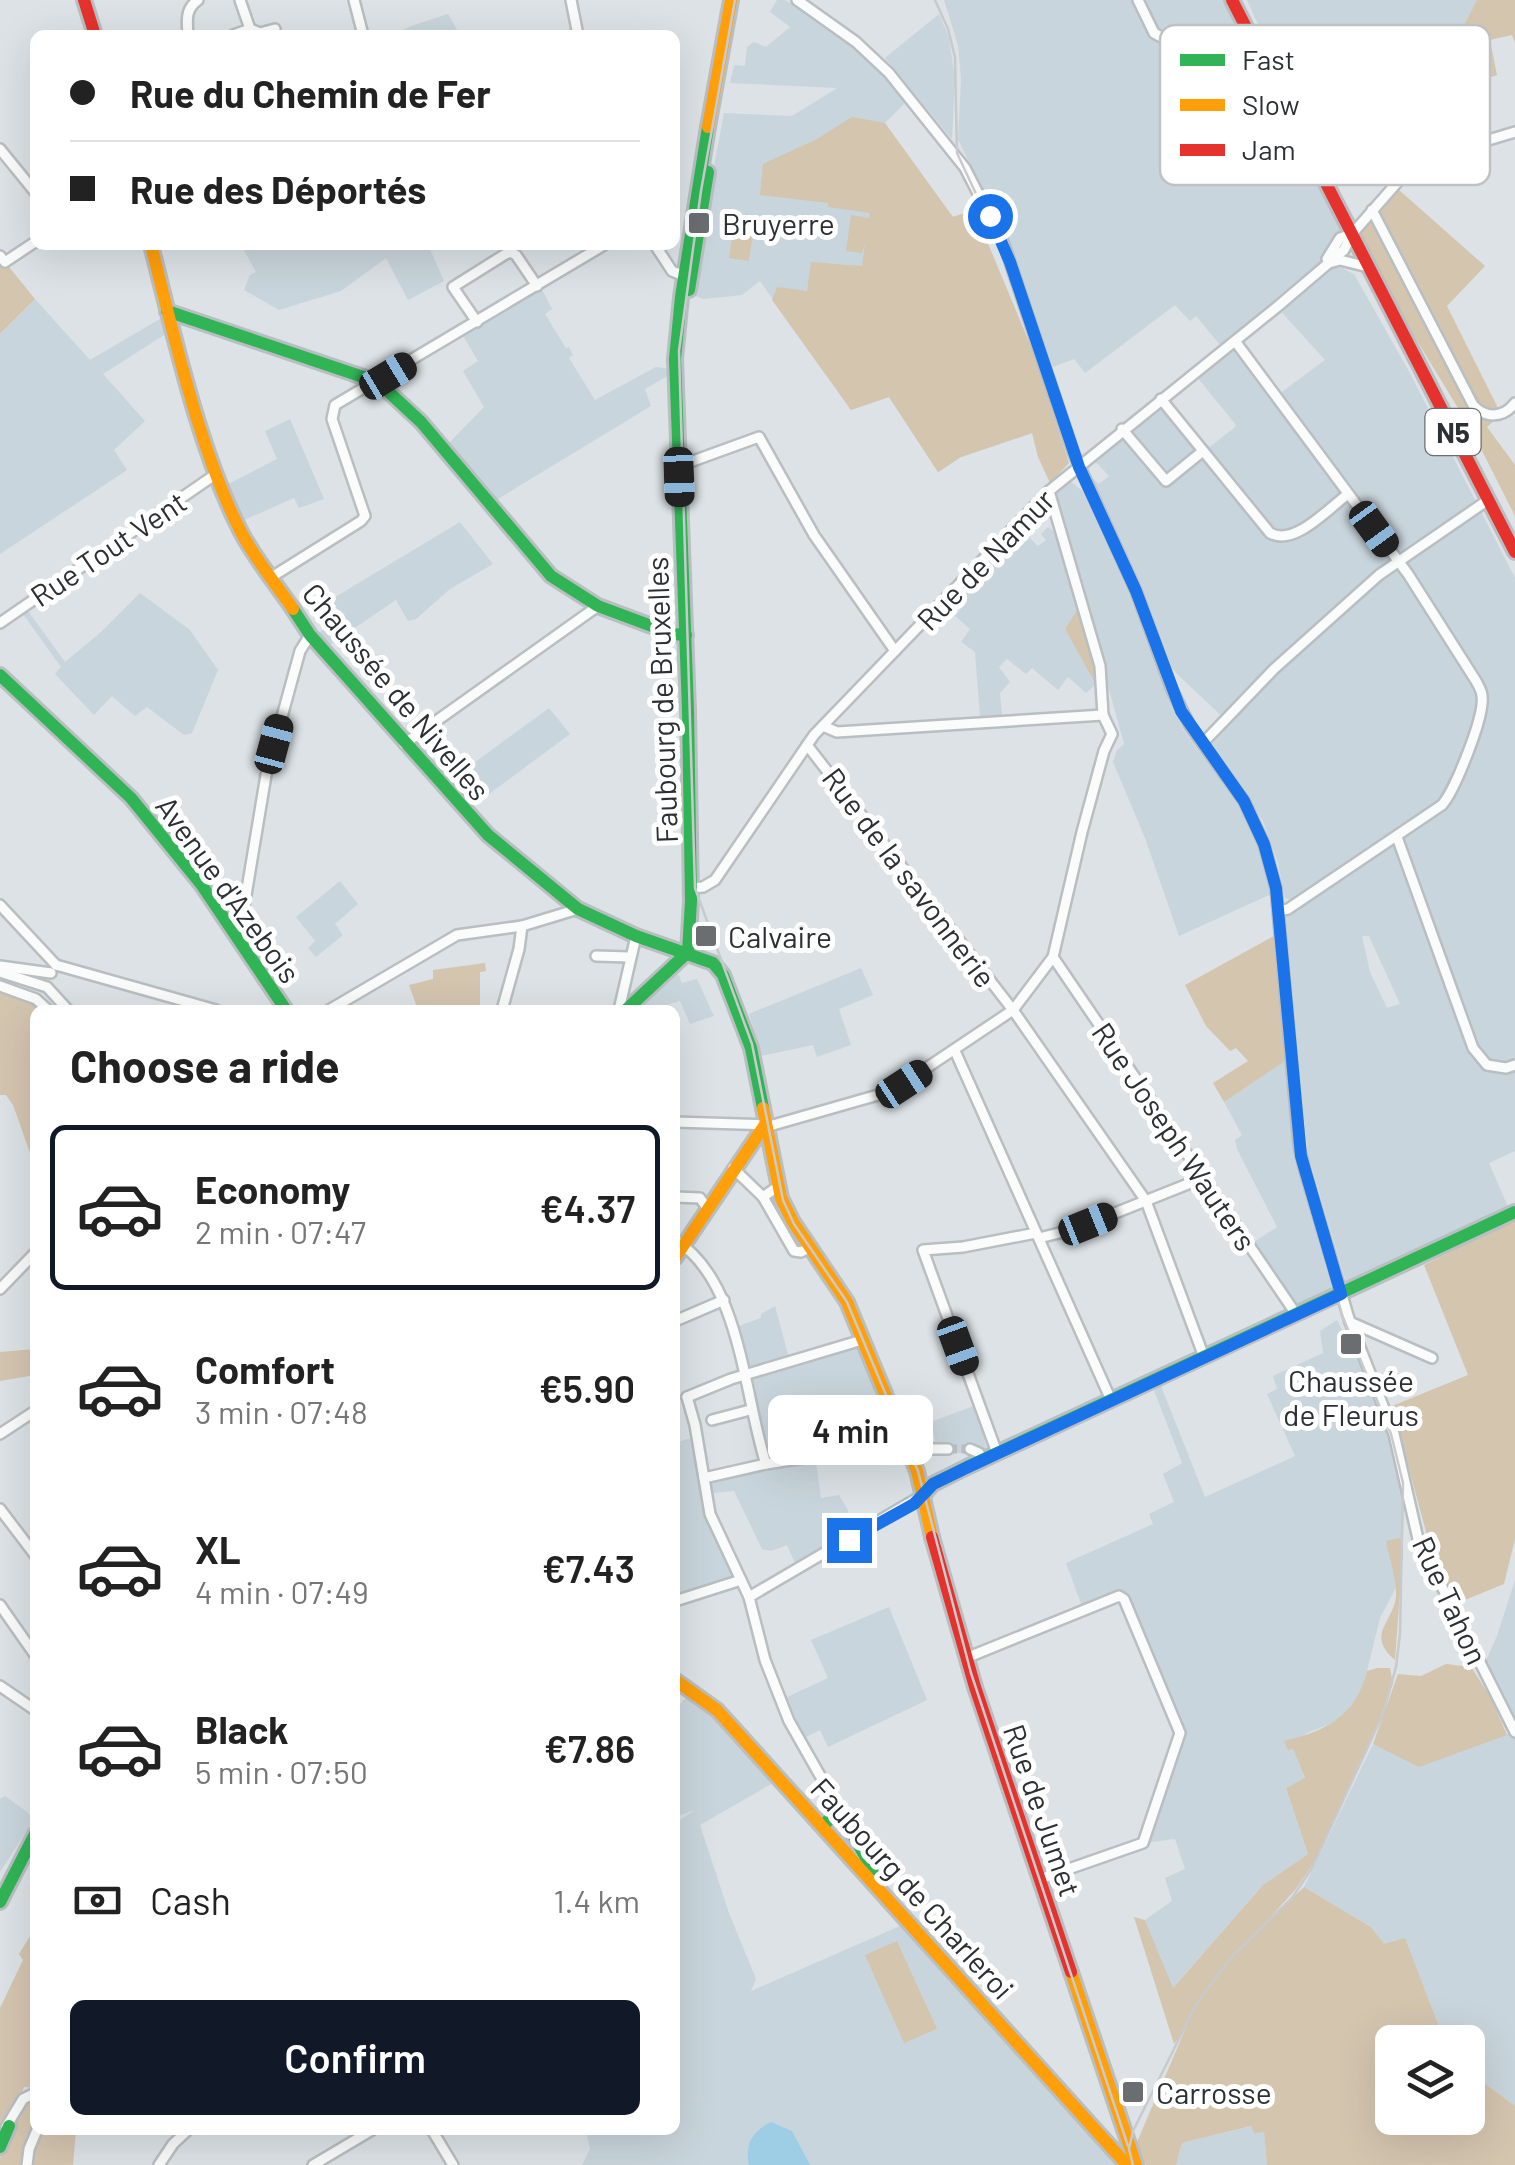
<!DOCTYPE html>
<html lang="en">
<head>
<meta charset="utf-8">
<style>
  :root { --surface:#fff; --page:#f2f2f2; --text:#222; --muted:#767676; --line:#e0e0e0; --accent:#111827 }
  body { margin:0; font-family:Barlow,sans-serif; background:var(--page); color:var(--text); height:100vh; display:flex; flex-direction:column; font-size:38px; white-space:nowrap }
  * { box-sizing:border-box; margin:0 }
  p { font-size:32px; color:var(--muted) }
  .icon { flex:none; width:55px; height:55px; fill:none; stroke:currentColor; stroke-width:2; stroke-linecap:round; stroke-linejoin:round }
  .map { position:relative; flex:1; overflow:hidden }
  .side { position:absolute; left:30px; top:1005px; width:650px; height:1130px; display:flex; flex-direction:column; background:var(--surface); border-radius:15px; box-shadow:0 10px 40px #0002 }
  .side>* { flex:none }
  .guide { position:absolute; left:30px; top:30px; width:650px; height:220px; border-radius:15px; box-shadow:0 10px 40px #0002; display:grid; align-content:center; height:220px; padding:0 40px; background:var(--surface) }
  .buttons { position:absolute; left:1375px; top:2025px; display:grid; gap:20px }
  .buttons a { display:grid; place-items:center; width:110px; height:110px; border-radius:15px; background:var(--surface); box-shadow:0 10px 40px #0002; font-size:50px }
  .end { position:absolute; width:45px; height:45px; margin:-22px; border:12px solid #1a73e8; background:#fff; box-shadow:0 0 0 5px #fff }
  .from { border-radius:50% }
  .bubble { position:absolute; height:70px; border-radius:15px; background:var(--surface); box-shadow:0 10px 40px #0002; font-size:32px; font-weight:600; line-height:70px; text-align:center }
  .car { position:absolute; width:30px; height:60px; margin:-30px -15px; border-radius:12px; box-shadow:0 0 8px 2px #0007; background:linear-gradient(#222 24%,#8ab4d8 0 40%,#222 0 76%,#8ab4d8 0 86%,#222 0) }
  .guide b { display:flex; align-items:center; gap:35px; height:95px; font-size:38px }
  .guide b+b { border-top:2px solid var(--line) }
  .guide i { width:25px; height:25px; background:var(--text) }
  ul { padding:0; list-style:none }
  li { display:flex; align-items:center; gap:30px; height:165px; margin:0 20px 15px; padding:0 20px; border:5px solid transparent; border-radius:15px }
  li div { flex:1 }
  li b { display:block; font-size:38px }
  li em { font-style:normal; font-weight:600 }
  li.active { border-color:var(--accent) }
  li>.icon { width:90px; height:90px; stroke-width:1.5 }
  h2 { padding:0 40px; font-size:45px; line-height:120px }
  .pay { display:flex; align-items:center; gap:25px; height:110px; padding:0 40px; font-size:38px }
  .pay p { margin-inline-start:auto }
  .primary-button { display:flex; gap:20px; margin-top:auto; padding:20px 40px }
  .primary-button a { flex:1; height:115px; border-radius:15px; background:var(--accent); color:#fff; font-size:40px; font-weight:600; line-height:115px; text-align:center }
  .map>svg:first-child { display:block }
  .built { fill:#c9d5dc; fill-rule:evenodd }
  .green { fill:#d4c5af }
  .water { fill:#9ecee5 }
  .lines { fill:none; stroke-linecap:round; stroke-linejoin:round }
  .street-tunnel { stroke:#b9bec2; stroke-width:9; stroke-dasharray:9 4.5; stroke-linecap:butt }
  .street-casing { stroke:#b9bec1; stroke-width:14 }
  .fast-casing { stroke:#b9bec1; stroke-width:18 }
  .slow-casing { stroke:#b9bec1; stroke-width:18 }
  .jam-casing { stroke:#b9bec1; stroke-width:18 }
  .street { stroke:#fafbfb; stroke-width:9 }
  .fast { stroke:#30b455; stroke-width:12 }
  .slow { stroke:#ff9f0a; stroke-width:12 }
  .jam { stroke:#e5322d; stroke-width:12 }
  .tram { stroke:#c8cacc; stroke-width:2.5 }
  .route { stroke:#1a73e8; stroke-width:12 }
  .poi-dot { fill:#6a6e71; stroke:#fff; stroke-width:4 }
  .labels { text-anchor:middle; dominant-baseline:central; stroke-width:10; stroke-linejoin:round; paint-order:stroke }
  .shield { fill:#fff; stroke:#6b6e70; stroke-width:2.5 }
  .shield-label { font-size:28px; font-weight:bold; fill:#2c3032 }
  .poi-label { font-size:30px; fill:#2c3032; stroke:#fff; text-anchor:start }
  .street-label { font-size:30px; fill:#2c3032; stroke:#fff }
  .key { fill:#fff; stroke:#c0c1c2; stroke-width:2.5 }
  .key-label { font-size:28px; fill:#2c3032 }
</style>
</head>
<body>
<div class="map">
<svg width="1515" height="2165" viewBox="0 0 1515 2165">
  <rect width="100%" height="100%" fill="#dce2e6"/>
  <g class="built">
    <polygon points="777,0 785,0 808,14 871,61 906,102 885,123 918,173 953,217 974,210 1033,433 961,457 938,472 889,397 851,410 760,281 742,295 704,299 690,294 724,113 792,116 837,88 730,83 734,65 745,66 747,47 754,42 766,47 790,27 770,12"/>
    <path d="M944,0H1229L1348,226L1314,272L1322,266L1342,268L1354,274L1411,375L1515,578V1151L1489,1163L1508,1207L1347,1285L1308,1155L1281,913L1332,882L1327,876L1291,900L1285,898L1278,863L1263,821L1211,746L1281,666L1226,720L1178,675L1168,663L1140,584L1084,471L1099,484L1109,476L1094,460L1168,400L1207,449L1234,428L1236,425L1197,377L1234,348L1275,397L1325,360L1277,307L1296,288L1221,346L1196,316L1190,321L1175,305L1085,373L1074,359L1053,367L1000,228L958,139L961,79L958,45ZM1362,936H1369L1400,1004L1387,1008L1370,972Z"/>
    <polygon points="1247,0 1477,0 1463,27 1428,124 1313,146"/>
    <polygon points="448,14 460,35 391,35 411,26"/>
    <polygon points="939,14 949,38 955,80 952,139 885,58"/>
    <polygon points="241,245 428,245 444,281 408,300 386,258 341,291 279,310 244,290 250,275 256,272"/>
    <polygon points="539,284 552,309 545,314 566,348 569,347 573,355 569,358 595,400 656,367 669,369 669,375 645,389 651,406 496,500 449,443 484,407 463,371 478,361 462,334"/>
    <polygon points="35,299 90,360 165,316 172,330 103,374 145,421 114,450 127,470 0,554 0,334"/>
    <polygon points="290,419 324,499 299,508 294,498 242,521 228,484 277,459 265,431"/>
    <polygon points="1071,482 1083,491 1131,594 1183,730 1257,828 1276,892 1179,936 1145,838 1113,762 1117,750 1124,744 1055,493"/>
    <polygon points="460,522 493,564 450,589 416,619 408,621 396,600 328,646 313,639 340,614 332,599"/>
    <polygon points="1018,526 1038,546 1046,540 1041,534 1048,527 1054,532 1058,527 1079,607 1065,629 1094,676 1095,685 1086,693 1068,677 1058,690 1032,668 1026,674 1007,659 999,667 1010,682 1000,693 1002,715 980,716 975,652 961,642 970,629 955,616 967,601 959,593"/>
    <polygon points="140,593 190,630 218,670 192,733 184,735 147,707 135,716 112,696 94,715 55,674 61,667 23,614 28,611 65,662 101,632"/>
    <polygon points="549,708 570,734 469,809 454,791 476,774 471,765"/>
    <polygon points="340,881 358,904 335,924 343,935 316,957 308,948 315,941 296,917"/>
    <polygon points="861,968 873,995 839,1009 851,1045 817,1057 813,1045 761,1056 749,1014"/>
    <polygon points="678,974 682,983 697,979 714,1016 690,1024 680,1001 667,1005 668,1010 637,1010"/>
    <polygon points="1287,1060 1305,1182 1336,1286 1296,1309 1254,1242 1277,1227 1237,1149 1235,1140 1242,1135 1224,1102"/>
    <polygon points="775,1306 789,1358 745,1373 736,1327 761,1318 761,1314"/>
    <polygon points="1337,1320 1393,1432 1404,1496 1402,1576 1380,1618 1362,1691 1340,1720 1307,1733 1293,1748 1305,1779 1286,1788 1308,1854 1263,1885 1172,1989 1145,1920 1172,1901 1165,1878 1185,1869 1175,1839 1143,1843 1177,1725 1127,1597 1083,1609 1066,1563 1153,1524 1149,1514 1174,1502 1163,1474 1182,1463 1152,1385 1161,1386 1205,1497 1295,1456 1267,1394 1277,1389 1273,1376 1323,1353 1320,1331"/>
    <polygon points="859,1344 900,1438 766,1464 745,1377"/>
    <polygon points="976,1405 987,1451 982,1460 978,1453 943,1453 921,1445 935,1441 931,1422"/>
    <polygon points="691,1438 705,1508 739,1581 675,1600 675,1490 680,1488 680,1455 675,1451 675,1443"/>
    <polygon points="816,1462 821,1498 839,1495 848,1510 846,1533 795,1563 787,1545 771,1551 762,1549 734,1491 712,1493 709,1482 770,1466"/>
    <polygon points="1515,1580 1515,2106 1468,2071 1468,2042 1445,2042 1405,1939 1384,1945 1371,1927 1304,1887 1373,1744 1419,1766 1513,1732 1485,1663 1497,1636"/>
    <polygon points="889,1607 927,1700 828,1747 820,1730 804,1738 787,1697 828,1678 811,1640"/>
    <polygon points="689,1694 780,1779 700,1825 729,1913 756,1979 751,1991 909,1922 1117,2160 1114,2165 582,2165 590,2149 586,2130 675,2130 675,1823 695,1810 675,1817 675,1710"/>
    <polygon points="5,1796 35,1818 0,1872 0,1799"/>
    <polygon points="1252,2126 1264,2131 1267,2165 1176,2165 1182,2143"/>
  </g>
  <g class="green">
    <polygon points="1477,0 1515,0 1515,43 1512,35 1490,40 1497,75 1438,97 1463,27"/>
    <polygon points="852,117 885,123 953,217 974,210 1035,356 1069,463 1050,483 1038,457 1032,433 961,457 938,472 889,397 851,410 772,300 777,287 807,291 811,262 862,266 865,244 862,253 846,251 851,215 869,218 870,213 828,207 828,203 760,195 763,164 817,139"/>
    <polygon points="1399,190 1485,266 1447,306 1501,414 1487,427 1515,465 1515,516 1472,431 1352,234"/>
    <polygon points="734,224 754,227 749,261 729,258"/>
    <polygon points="0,256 35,299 0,334"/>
    <polygon points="1079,607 1099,676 1094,681 1065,629"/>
    <polygon points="1274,936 1287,1060 1224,1102 1213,1083 1248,1061 1236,1048 1230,1051 1206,1026 1185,985"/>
    <polygon points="485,963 486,971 480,972 480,1010 418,1010 409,985 433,979 433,970"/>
    <polygon points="0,987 48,1010 35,1010 35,1167 13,1105 6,1095 0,1095"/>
    <polygon points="1515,1220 1515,1539 1504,1584 1455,1604 1437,1572 1392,1406 1468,1375 1424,1265"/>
    <polygon points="35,1349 35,1375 0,1381 0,1352"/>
    <path d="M1399,1538L1403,1542V1551L1395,1660C1365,1634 1394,1622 1396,1596C1397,1580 1389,1557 1386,1541Z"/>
    <polygon points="1446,1664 1471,1667 1491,1698 1507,1735 1419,1767 1373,1744 1398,1674 1421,1676"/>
    <path d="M1377,1668H1390L1393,1684L1374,1734L1315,1861L1295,1890L1259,1930L1304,1887L1371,1927L1384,1944L1405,1938L1445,2042H1392V2118H1468V2071L1515,2106V2165H1267L1264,2132L1254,2133L1251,2126L1182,2143L1176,2165H1146L1134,2149L1185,2030L1174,2044L1134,1917L1145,1920L1173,1988L1263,1885L1308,1854L1286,1788L1305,1778L1293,1749L1288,1750L1284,1741C1326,1731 1356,1716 1367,1671Z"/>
    <polygon points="35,1928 35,2088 24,2087 15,2110 0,2123 0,2008 23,1960 19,1954"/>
    <polygon points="897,1941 937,2029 904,2043 865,1955"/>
    <path d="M31,2098L35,2101V2130H76L73,2165H32L35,2141L28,2165H0C0,2137 13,2119 31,2098Z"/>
  </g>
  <path class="water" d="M771,2122L792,2131L810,2165H749C744,2144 753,2131 771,2122Z"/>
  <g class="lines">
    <polyline class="street-tunnel" points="948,1449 970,1449"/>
    <defs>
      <g id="street">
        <polyline points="354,0 363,35"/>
        <polyline points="571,0 578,35"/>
        <polyline points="797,0 856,42 889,73 965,168 1004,244 1074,454 1136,591 1172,690 1190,726 1244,801 1264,844 1276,888 1299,1146 1305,1171 1350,1322 1394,1434 1418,1539 1515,1732"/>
        <polyline points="1138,0 1154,33 1181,48"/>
        <polyline points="250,29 260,33 275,29"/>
        <path d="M188,35C187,21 185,9 198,0"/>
        <polyline points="233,35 250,29 240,0"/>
        <polyline points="0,149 35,192"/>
        <path d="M1372,210L1473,405C1486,419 1503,418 1515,403"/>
        <polyline points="655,245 672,271 687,277"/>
        <polyline points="0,256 5,262 35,242"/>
        <polyline points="1327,259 1340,238 1352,234"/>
        <polyline points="1329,263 1340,260 1368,267"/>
        <polyline points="477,322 453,287 504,255 510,252 516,255 537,286"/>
        <path d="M1235,341L1408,574L1476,681C1478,685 1482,691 1482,696C1485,716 1455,790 1442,805L1288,909L1279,911"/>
        <path d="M1161,399L1270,533C1294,547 1329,508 1348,494"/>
        <polyline points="1122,429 1166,481 1203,451"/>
        <polyline points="679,466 759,437 814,535 895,651"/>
        <polyline points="270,578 361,521 365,516 332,419 335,405 604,245"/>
        <polyline points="0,623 216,474"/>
        <polyline points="823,726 837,732 1103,715"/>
        <polyline points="1203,743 1274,669 1379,575 1488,500"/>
        <polyline points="404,744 598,606"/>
        <polyline points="807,745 1013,1010 1146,1201 1204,1357"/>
        <polyline points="1397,837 1473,1048 1487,1065 1506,1068 1515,1065"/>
        <polyline points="691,888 703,887 715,880 814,735 1049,491 1277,307 1344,250 1352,234 1402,177 1485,141 1515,132"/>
        <polyline points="0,905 56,965"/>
        <polyline points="231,925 244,907 266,775 300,651 310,635"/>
        <polyline points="596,956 629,957"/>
        <polyline points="1053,957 1296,1314"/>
        <polyline points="56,965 216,1010"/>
        <polyline points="0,966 51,973"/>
        <polyline points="0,972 47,987 68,1010"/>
        <polyline points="0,986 36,999 48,1010"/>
        <polyline points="329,1010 457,935 522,926 578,909"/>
        <polyline points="502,1010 519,949 522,926"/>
        <polyline points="619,1010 636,936"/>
        <polyline points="955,1051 1111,1400"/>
        <polyline points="675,1122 773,1125 892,1091 1013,1010 1053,957 1082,832 1104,751 1112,734 1103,715 1100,666 1049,491"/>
        <polyline points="733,1168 763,1197"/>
        <polyline points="777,1187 763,1197 794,1251 801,1252 810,1247"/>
        <polyline points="675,1197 700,1198 707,1208"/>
        <polyline points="1039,1238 1075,1229 1203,1178"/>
        <path d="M675,1240C741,1280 744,1397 766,1464"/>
        <polyline points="0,1289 35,1253"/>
        <polyline points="675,1321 724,1300"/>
        <polyline points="1350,1322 1432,1358"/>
        <polyline points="687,1397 695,1425 710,1514 749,1597 765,1660 789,1721 835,1802 834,1812"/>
        <polyline points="687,1397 731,1379 862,1340"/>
        <polyline points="712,1420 750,1410"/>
        <polyline points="0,1434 35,1411"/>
        <polyline points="909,1449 948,1449"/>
        <polyline points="970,1449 979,1453 982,1460"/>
        <polyline points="997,1453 923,1250 963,1247 1036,1233"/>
        <polyline points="704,1478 766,1464 905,1442"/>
        <polyline points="0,1509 35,1555"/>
        <polyline points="749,1597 923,1495"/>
        <polyline points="675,1601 741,1580"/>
        <polyline points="0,1605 35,1655"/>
        <polyline points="966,1658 1119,1596 1124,1599 1180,1733 1143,1843 1040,1879"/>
        <polyline points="0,1686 35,1710"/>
        <polyline points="6,2127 23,2099 35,2093"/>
        <polyline points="432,2130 453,2165"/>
        <polyline points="27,2165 29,2149 37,2130"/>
        <polyline points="159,2165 173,2144 188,2130"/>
        <polyline points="313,2165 372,2130"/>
      </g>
      <g id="fast">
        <polyline points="689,290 708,172"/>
        <polyline points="167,311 378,382 421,422 551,576 598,606 673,634 686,635"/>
        <polyline points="293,609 310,635 488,835 578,909 636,936 713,963 723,975 751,1048 763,1108"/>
        <polyline points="0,675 131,798 201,884 286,1010"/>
        <polyline points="626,1010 688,952 691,901 688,710 675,359 681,297 708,127"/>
        <polyline points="923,1495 933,1484 967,1467 1515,1212"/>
        <polyline points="824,1826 834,1812 841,1813 879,1881"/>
        <polyline points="0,1902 35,1834"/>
        <polyline points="0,2147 9,2126"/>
      </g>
      <g id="slow">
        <polyline points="708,127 731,0"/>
        <path d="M151,245C174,335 199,450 241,532C255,559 276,584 293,609"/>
        <polyline points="763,1108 781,1198 793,1222 847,1302 917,1471 932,1537"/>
        <polyline points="675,1258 766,1123"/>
        <polyline points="675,1680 717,1710 1127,2165"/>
        <polyline points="1071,1972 1136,2165"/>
      </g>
      <g id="jam">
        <polyline points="84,0 95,35"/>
        <polyline points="1232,0 1515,552"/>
        <polyline points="932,1537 975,1687 1071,1972"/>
      </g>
    </defs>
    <use href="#street" class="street-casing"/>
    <use href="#fast" class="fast-casing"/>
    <use href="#slow" class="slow-casing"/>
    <use href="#jam" class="jam-casing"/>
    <use href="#street" class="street"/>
    <use href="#fast" class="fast"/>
    <use href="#slow" class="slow"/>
    <use href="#jam" class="jam"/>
    <g class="tram">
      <polyline points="735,0 701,191 679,351 695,888 752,1044 783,1200 794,1224 847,1302 918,1471 971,1673 1128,2146"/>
      <polyline points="935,0 948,29 955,57 957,153 1003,252 1073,459 1138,602 1172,698 1187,726 1239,799 1265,857 1274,901 1298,1157 1342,1315 1391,1434 1403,1483 1400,1634 1396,1667 1383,1714 1312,1868 1292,1898 1233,1955 1197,2003 1133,2131 1129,2149 1133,2165"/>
    </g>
  </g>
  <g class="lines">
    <polyline class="route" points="849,1540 914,1504 933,1484 966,1468 1341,1294 1301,1156 1276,888 1264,844 1244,801 1181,711 1136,591 1079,467 1010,262 990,216"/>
  </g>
  <g class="poi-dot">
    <rect x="687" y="211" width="24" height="24" rx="5"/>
    <rect x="694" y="924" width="24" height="24" rx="5"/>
    <rect x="1339" y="1332" width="24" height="24" rx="5"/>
    <rect x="1121" y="2080" width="24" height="24" rx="5"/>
  </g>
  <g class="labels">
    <rect class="shield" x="1425.5" y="409" width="55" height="46" rx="8"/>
    <g class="shield-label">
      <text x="1453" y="432">N5</text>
    </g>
    <g class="poi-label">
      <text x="722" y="223">Bruyerre</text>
      <text x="728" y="936">Calvaire</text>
      <text x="1351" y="1380" text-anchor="middle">Chaussée<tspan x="1351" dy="34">de Fleurus</tspan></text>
      <text x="1156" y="2092">Carrosse</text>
    </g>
    <g class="street-label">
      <text transform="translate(108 548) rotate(-34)">Rue Tout Vent</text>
      <text transform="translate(985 559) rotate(-46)">Rue de Namur</text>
      <text transform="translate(397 691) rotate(50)">Chaussée de Nivelles</text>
      <text transform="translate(661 700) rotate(-92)">Faubourg de Bruxelles</text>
      <text transform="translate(910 877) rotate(53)">Rue de la savonnerie</text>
      <text transform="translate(229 889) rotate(54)">Avenue d'Azebois</text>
      <text transform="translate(1175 1136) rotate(56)">Rue Joseph Wauters</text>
      <text transform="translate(1451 1600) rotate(65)">Rue Tahon</text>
      <text transform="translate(1043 1810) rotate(71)">Rue de Jumet</text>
      <text transform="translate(913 1888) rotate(48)">Faubourg de Charleroi</text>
    </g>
  </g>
  <rect x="1160" y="25" width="330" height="160" rx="15" class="key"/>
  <rect x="1180" y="54" width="45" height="12" fill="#30b455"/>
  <rect x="1180" y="99" width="45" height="12" fill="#ff9f0a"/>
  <rect x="1180" y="144" width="45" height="12" fill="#e5322d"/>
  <g class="key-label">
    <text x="1242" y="70">Fast</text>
    <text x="1242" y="115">Slow</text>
    <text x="1242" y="160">Jam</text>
  </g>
</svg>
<div class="buttons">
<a><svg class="icon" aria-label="layers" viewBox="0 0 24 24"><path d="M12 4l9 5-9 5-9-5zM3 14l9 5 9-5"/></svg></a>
</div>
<i class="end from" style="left:990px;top:216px"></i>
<i class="end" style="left:849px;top:1540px"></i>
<div class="bubble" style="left:768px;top:1395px;width:165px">4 min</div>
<i class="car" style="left:388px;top:376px;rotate:59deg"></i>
<i class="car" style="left:679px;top:477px;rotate:178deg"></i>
<i class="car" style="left:1374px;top:529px;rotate:144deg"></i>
<i class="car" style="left:274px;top:744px;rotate:15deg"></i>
<i class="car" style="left:904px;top:1084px;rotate:57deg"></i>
<i class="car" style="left:1088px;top:1224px;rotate:68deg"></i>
<i class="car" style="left:958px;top:1346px;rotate:160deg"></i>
<div class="guide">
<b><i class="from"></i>Rue du Chemin de Fer</b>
<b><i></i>Rue des Déportés</b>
</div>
<section class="side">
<h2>Choose a ride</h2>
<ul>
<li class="active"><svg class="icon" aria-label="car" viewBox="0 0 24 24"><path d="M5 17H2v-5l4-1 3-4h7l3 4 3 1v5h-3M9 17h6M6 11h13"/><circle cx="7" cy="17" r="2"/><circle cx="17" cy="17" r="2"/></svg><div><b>Economy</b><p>2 min · 07:47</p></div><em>€4.37</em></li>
<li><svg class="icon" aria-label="car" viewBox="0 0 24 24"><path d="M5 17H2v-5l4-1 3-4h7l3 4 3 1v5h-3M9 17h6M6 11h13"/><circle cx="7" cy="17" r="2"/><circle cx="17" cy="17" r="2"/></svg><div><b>Comfort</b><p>3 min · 07:48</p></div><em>€5.90</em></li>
<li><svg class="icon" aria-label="car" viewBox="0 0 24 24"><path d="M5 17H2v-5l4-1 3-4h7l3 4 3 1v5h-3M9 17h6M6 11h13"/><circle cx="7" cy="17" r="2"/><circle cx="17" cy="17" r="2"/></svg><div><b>XL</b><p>4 min · 07:49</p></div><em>€7.43</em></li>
<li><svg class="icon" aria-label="car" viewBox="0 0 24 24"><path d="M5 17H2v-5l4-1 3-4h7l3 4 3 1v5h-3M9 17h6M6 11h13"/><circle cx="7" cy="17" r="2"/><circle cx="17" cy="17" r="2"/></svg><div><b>Black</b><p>5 min · 07:50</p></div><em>€7.86</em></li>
</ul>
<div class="pay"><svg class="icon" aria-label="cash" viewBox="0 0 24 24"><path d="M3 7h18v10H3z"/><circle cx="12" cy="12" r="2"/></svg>Cash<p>1.4 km</p></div>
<div class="primary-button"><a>Confirm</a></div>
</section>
</div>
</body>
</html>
